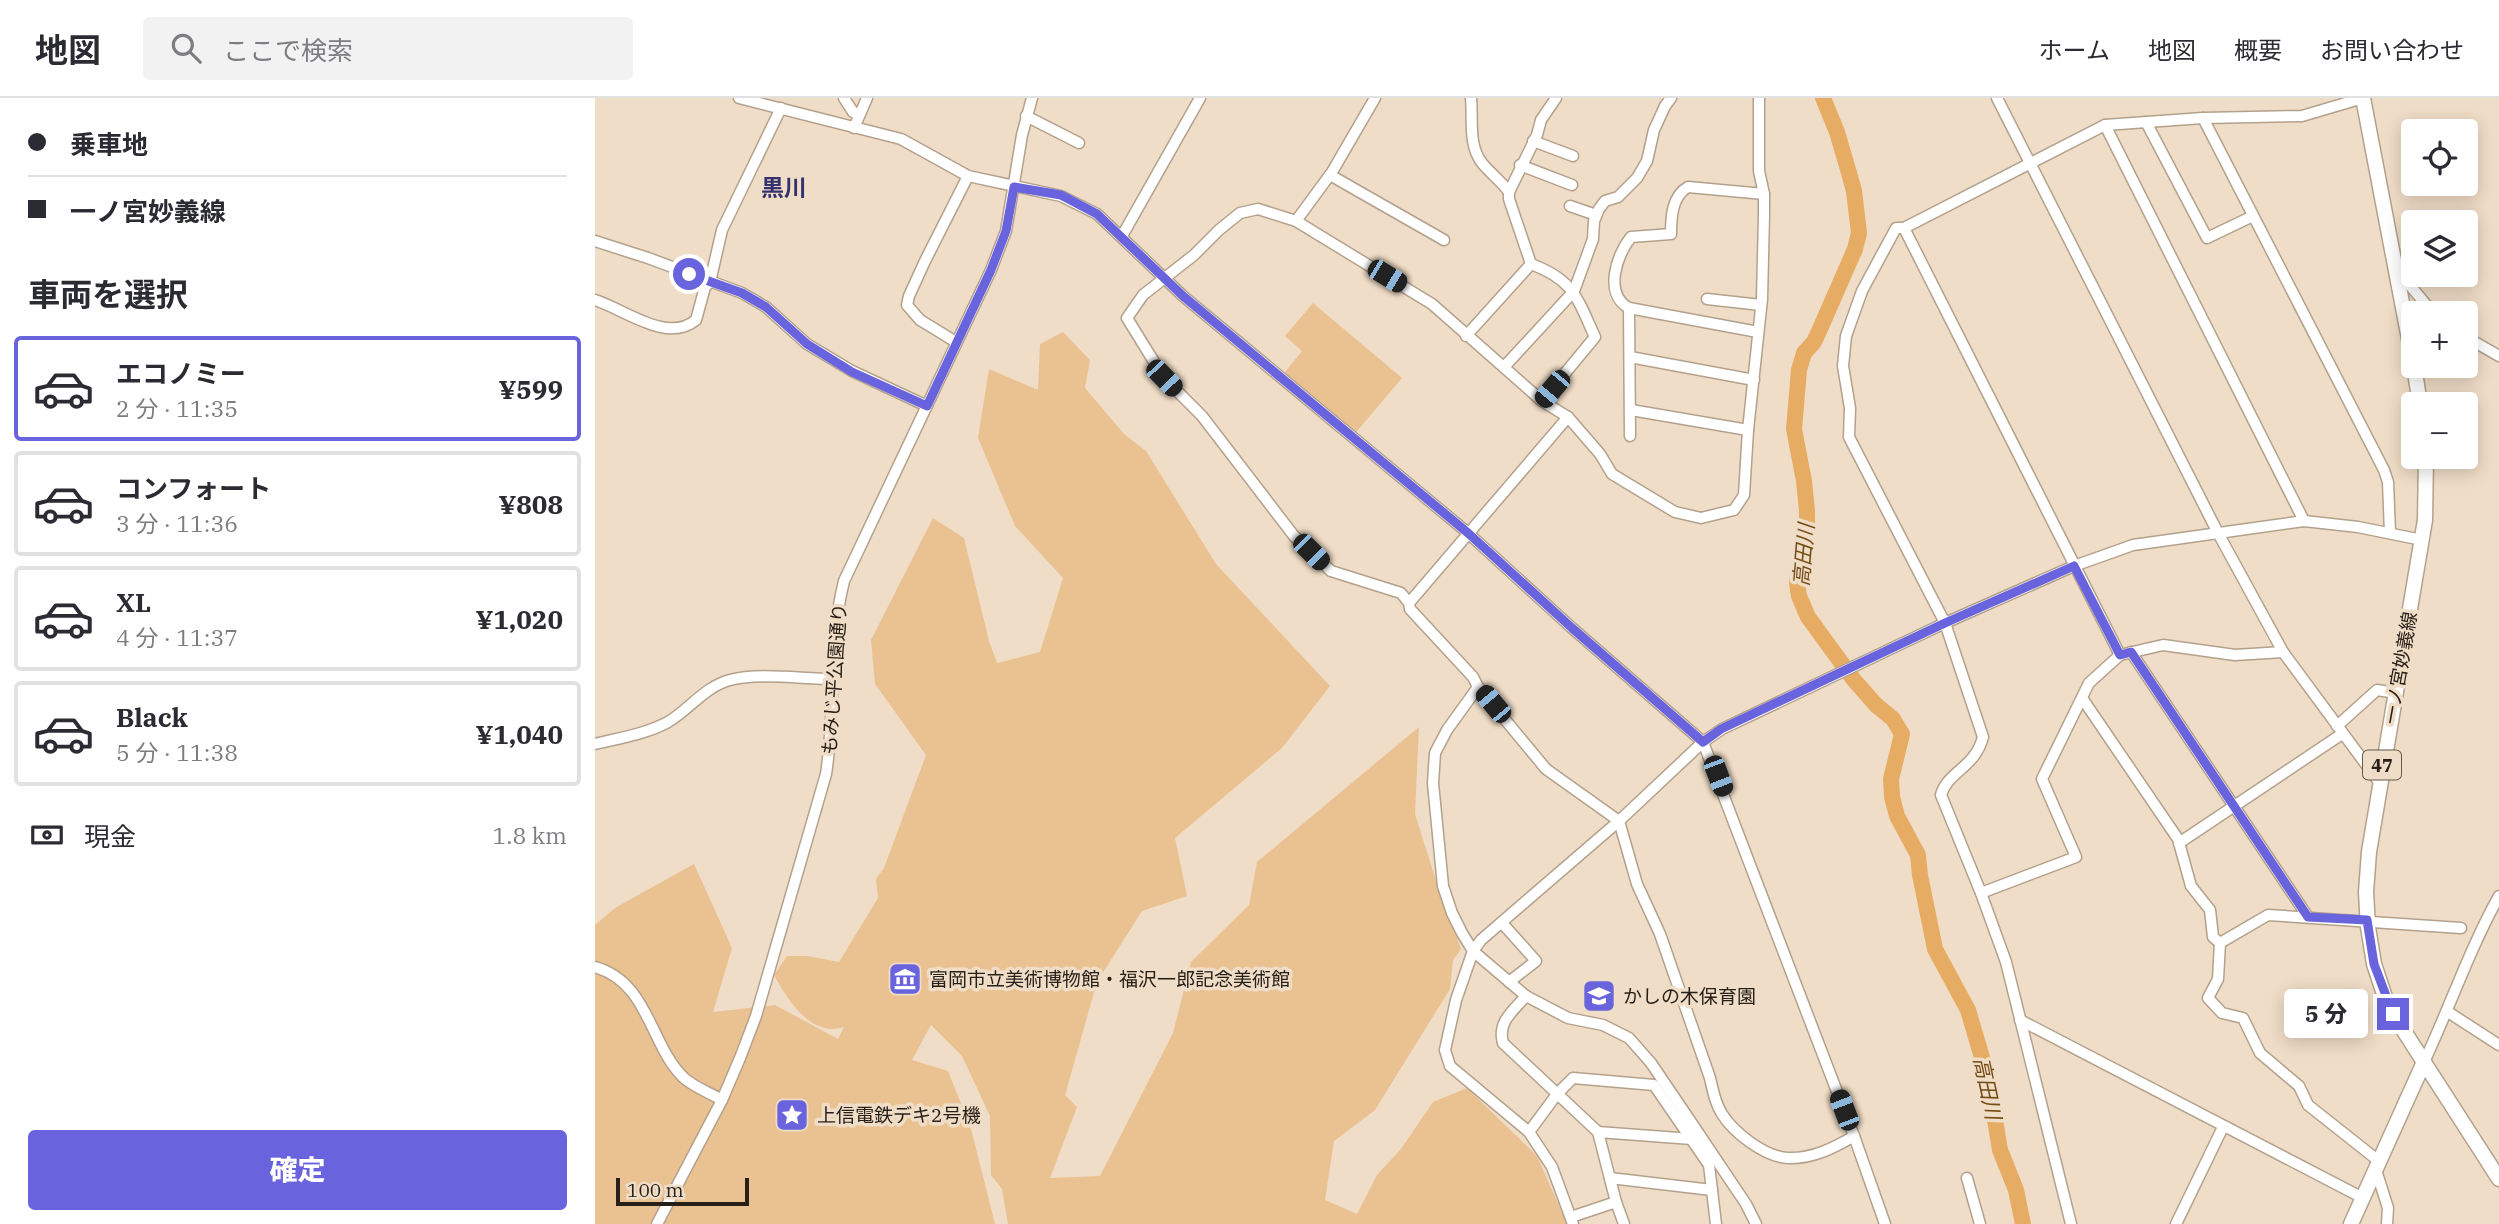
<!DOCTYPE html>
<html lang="ja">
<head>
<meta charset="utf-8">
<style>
  :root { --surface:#fff; --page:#f2f2f3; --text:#2b2b33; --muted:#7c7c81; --line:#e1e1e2; --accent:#6963dd }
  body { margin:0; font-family:"IBM Plex Serif","Noto Sans JP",serif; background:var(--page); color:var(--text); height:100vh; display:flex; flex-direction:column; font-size:26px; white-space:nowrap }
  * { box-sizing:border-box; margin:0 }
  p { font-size:23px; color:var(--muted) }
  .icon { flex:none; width:38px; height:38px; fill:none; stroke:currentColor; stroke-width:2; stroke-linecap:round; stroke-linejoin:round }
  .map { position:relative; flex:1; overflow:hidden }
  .details { display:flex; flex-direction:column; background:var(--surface); width:595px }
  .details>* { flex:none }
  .hud { display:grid; align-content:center; height:154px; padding:0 28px; background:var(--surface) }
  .controls { position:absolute; left:1806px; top:21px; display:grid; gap:14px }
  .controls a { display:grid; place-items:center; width:77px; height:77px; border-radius:7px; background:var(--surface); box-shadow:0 4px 18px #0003; font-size:35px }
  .scale { position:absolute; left:21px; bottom:18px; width:133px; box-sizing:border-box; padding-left:7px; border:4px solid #272018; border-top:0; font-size:19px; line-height:24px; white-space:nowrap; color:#272018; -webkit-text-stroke:5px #f0ddc7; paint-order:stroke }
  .end { position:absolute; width:32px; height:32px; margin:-16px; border:9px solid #6963dd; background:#fff; box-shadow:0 0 0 4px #fff }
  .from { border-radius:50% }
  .bubble { position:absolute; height:49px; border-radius:7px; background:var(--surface); box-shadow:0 4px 18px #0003; font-size:23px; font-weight:800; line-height:49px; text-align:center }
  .car { position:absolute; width:21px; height:42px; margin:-21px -10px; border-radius:9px; box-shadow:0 0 5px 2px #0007; background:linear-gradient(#222 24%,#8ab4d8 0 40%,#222 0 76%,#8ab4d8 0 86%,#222 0) }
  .hud b { display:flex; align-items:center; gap:24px; height:66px; font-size:26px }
  .hud b+b { border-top:2px solid var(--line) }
  .hud i { width:18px; height:18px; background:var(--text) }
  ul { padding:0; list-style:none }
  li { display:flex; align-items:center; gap:21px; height:105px; margin:0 14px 10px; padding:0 14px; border:4px solid var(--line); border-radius:7px }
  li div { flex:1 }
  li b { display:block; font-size:26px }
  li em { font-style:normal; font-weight:800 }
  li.on { border-color:var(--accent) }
  li>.icon { width:63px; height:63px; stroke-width:1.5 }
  h2 { padding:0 28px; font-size:32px; line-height:84px }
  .pay { display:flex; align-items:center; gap:18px; height:77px; padding:0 28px; font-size:26px }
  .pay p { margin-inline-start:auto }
  .button { display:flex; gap:14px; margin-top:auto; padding:14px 28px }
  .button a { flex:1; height:80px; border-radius:7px; background:var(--accent); color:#fff; font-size:28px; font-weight:800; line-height:80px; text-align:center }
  header { display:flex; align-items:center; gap:42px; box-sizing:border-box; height:98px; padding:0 35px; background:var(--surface); border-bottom:2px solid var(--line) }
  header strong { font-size:33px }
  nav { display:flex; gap:38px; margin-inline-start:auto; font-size:24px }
  .search { width:490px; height:63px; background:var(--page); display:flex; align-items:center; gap:18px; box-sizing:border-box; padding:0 24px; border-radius:7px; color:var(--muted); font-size:26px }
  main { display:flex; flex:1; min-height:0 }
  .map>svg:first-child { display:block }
  .green { fill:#eac191 }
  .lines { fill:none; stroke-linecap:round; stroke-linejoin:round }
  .river { stroke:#e7ac63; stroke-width:16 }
  .minor-casing { stroke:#b3a18c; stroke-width:13 }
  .major-casing { stroke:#b3a18c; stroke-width:17 }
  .minor { stroke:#fff; stroke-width:10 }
  .major { stroke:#fff; stroke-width:14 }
  .route { stroke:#6963dd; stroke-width:9 }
  .labels { text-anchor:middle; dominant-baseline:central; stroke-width:7; stroke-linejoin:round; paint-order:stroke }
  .shield { fill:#f0ddc7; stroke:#63594c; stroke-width:2 }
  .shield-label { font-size:18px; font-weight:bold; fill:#272018 }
  .street-label { font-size:19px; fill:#272018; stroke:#f0ddc7 }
  .poi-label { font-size:19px; fill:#272018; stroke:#f0ddc7; text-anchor:start }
  .water-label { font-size:21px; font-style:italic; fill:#744d16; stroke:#f0ddc7 }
  .quarter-label { font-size:23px; font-weight:bold; fill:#34326e; stroke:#f0ddc7 }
</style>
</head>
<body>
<header>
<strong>地図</strong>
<div class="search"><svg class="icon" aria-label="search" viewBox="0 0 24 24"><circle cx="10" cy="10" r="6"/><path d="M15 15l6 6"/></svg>ここで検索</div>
<nav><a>ホーム</a><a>地図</a><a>概要</a><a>お問い合わせ</a></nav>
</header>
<main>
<section class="details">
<div class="hud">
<b><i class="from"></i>乗車地</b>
<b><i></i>一ノ宮妙義線</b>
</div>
<h2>車両を選択</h2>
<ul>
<li class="on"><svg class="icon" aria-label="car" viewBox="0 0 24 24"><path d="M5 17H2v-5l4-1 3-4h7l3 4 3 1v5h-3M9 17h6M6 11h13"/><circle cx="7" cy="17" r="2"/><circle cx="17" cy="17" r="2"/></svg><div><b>エコノミー</b><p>2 分 · 11:35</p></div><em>¥599</em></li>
<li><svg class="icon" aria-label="car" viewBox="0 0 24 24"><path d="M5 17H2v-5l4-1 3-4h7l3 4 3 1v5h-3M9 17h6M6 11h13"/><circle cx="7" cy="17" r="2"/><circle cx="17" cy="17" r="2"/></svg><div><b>コンフォート</b><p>3 分 · 11:36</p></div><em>¥808</em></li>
<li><svg class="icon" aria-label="car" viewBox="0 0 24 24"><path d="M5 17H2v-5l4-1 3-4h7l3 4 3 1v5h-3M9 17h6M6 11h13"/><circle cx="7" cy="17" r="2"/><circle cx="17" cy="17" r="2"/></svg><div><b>XL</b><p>4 分 · 11:37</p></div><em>¥1,020</em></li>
<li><svg class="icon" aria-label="car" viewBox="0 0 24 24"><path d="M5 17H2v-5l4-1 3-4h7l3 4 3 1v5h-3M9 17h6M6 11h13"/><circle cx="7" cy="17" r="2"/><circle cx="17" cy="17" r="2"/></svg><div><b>Black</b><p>5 分 · 11:38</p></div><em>¥1,040</em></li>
</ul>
<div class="pay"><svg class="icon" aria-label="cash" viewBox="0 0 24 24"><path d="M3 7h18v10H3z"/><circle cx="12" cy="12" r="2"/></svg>現金<p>1.8 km</p></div>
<div class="button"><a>確定</a></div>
</section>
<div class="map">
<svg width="1904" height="1126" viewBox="0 0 1904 1126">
  <rect width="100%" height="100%" fill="#f0ddc7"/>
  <g class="green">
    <polygon points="718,205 807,280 757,339 686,279 707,253 690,238"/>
    <path d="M468,234L495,262L490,290L529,336L551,353L621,466L735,588L687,650L580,740L592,798L547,813L502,884L470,997L482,1009L455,1080L505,1078L578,935L596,864L654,807L662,764L824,629L820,716L844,792L866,851L858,862L855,891L780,1012L739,1043L730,1102L762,1116L782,1077L806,1051L838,1004L872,990L942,1058L972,1126H413L407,1091L396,1077L395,1018L367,958L336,927L317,962L353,973L376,1031L400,1126H0V827L20,810L99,766L137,850L118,914L180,907L243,941L249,929C216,940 192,901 179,877L192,858H212L244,864L283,800L281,781L289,770L331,657L280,586L276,542L338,420L369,440L394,543L402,565L445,554L468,480L420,428L383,340L394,271L443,292L445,246Z"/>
  </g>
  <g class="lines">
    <polyline class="river" points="1228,0 1242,34 1254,75 1259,93 1264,135 1260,151 1225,231 1219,244 1209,255 1204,272 1199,331 1209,383 1212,413 1212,430 1202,485 1204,498 1213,519 1259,582 1281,607 1298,621 1307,636 1296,681 1297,699 1302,718 1323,757 1325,777 1340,851 1373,912 1393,980 1405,1052 1421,1092 1428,1126"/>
    <defs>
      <g id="minor">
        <polyline points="144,0 306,41 373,78 466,98 502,116 588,198 873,435 977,530 1108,644 1259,1038 1290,1126"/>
        <polyline points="249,0 258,14 264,17"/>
        <path d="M876,0C878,22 873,47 887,65C895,75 906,83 914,94"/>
        <polyline points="1402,0 1623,435 1688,554 1784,684"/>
        <polyline points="431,18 484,45"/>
        <polyline points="1608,20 1789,372 1793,384 1795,435"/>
        <polyline points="1551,24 1612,140 1658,118"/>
        <polyline points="1510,27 1709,423"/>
        <polyline points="259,30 272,0"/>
        <polyline points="938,43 978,58"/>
        <polyline points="925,67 977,87"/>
        <polyline points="735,77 849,142"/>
        <polyline points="975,108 1001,117"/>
        <polyline points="701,123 737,74 780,0"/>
        <polyline points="1309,130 1525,557"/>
        <polyline points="527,138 605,0"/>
        <polyline points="0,143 53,160 147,195 171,209 212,246 257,273 332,308"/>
        <polyline points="1803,173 1838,215"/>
        <polyline points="1112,201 1166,207"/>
        <path d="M0,202C29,211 72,246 101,222L110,189L115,184L127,132L186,10"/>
        <polyline points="1034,210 1035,338"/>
        <path d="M1163,234L1034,210C1008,196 1022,156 1036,139L1076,136C1076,119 1077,98 1093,89L1169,96"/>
        <polyline points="871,238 936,166"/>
        <polyline points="1871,239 1904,258"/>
        <polyline points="361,244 325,222 312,207 314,198 330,163 373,78"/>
        <polyline points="1035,259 1159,282"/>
        <polyline points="909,269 979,193 998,141 999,123 1004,111 1010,103 1023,99 1042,80 1052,63 1059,32 1070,8 1076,0"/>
        <path d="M947,303L1000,239C982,200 979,182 936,166L914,101V94L942,37L946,22L961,0"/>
        <polyline points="1036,312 1153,332"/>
        <polyline points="973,319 1005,356 1017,376 1080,414 1106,420 1139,412 1149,397 1153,332 1167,201 1169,117 1169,96 1164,73 1164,0"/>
        <path d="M814,505L973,319L947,303L837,206L701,123L663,111L645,115L624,132L599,157L548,197L532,220L569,280L607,318L699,438L736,473L806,495L814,505L815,511L878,579L883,589L951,671L1024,723L1042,786L1065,836L1115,980C1118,993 1120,1005 1127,1016C1139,1035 1170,1059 1193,1060C1217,1061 1239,1050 1259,1038"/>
        <polyline points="1536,554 1713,819"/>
        <polyline points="883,589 852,632 840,655 838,685 848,788 857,815 867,835 878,853 931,898 973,920 1008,927 1034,940 1056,965 1098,1027 1151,1106 1161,1126"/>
        <polyline points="1487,600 1583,741 1596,788 1615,812 1618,839 1625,845 1673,817 1866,830"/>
        <polyline points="1742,628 1782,592 1801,595"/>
        <path d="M0,646C24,640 51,636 73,624C95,611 109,589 135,582C165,574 207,581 238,581"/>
        <polyline points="1584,745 1747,636"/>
        <polyline points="1386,795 1481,759 1447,681 1494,585 1525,557 1568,547 1640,557 1688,554"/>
        <polyline points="907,825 941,863 914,884"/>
        <polyline points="1625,845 1623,881 1613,900 1627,915 1648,920 1665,955 1704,988 1713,1007 1785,1064"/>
        <path d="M0,869C54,884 55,948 89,980C99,989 115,995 127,1002"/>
        <path d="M931,898C918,913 902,924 908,945L1003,1034L1021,1104L1029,1126"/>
        <polyline points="1853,914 1904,947"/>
        <polyline points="1425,922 1768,1100"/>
        <path d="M1829,964C1855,909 1874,852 1904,798"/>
        <polyline points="934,1034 962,996 978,980 1059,987 1114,1067 1121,1126"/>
        <polyline points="1003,1034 1097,1041"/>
        <polyline points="1781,1072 1793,1110 1792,1126"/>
        <polyline points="1015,1080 1117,1092"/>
        <polyline points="1372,1080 1385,1126"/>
        <polyline points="976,1119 1021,1104"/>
        <path d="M62,1126L127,1002L145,960L161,918L231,676C241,612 233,547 249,483L396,172L411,133L427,37L437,0"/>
        <polyline points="978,1126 957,1069 934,1034 855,968 850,952 861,902 878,853 886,842 1024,723 1108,644 1127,631 1350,525 1479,468 1538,447 1709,423 1763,429 1827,442"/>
        <path d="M1476,1126L1411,864L1386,795L1346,697C1352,674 1380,670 1388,639L1350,525L1254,339L1255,310L1248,268L1251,238L1267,193L1301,130H1309L1510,27L1608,20L1707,18L1768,0"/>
        <polyline points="1581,1126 1628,1029"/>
      </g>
      <g id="major">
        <polyline points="1768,0 1818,262"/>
        <polyline points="1819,268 1825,306"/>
        <polyline points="1831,359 1830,422 1774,754 1771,794 1773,829 1779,866 1790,899 1798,916 1904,1081"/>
        <polyline points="1756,1126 1829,964"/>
      </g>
    </defs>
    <use href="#minor" class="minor-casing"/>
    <use href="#major" class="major-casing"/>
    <use href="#minor" class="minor"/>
    <use href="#major" class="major"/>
  </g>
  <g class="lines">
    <polyline class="route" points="94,176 147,195 171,209 212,246 257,274 332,308 396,172 411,133 419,89 466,97 502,116 588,198 873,435 977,530 1108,644 1126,631 1350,525 1479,468 1525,557 1536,554 1713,819 1772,822 1779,866 1798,916"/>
  </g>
  <defs>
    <symbol id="museum-square" viewBox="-11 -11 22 22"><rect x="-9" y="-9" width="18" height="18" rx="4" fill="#6963dd" stroke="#f0ddc7"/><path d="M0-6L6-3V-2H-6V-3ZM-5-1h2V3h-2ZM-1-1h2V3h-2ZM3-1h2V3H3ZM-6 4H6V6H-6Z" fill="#fff"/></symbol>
    <symbol id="school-square" viewBox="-11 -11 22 22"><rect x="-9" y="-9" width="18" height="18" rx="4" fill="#6963dd" stroke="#f0ddc7"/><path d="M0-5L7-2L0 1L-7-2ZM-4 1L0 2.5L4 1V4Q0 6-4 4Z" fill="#fff"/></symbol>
    <symbol id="sight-square" viewBox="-11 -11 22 22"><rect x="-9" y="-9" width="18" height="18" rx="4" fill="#6963dd" stroke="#f0ddc7"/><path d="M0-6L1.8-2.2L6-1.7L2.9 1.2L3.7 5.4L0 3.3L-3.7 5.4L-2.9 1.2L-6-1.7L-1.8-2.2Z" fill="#fff"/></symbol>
  </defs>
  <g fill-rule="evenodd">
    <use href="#museum-square" x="291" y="862" width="38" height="38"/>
    <use href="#school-square" x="985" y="879" width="38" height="38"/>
    <use href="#sight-square" x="178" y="998" width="38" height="38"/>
  </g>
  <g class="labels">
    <rect class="shield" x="1768" y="652.5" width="38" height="29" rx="5"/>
    <g class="shield-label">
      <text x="1787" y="667">47</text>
    </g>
    <g class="street-label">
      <text transform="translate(1805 570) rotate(-80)">一ノ宮妙義線</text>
      <text transform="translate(239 581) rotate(-86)">もみじ平公園通り</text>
    </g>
    <g class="poi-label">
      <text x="334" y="881">富岡市立美術博物館・福沢一郎記念美術館</text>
      <text x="1028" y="898">かしの木保育園</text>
      <text x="222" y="1017">上信電鉄デキ2号機</text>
    </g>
    <g class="water-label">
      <text transform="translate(1208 457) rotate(-85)">高田川</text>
      <text transform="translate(1393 990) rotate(78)">高田川</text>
    </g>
    <g class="quarter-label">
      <text x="189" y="89">黒川</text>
    </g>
  </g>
</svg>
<div class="controls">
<a><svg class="icon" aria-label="locate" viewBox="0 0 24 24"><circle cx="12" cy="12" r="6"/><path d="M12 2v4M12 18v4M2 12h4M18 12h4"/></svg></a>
<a><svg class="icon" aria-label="layers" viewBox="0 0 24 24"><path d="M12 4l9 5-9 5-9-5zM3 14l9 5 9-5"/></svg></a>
<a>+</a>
<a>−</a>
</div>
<div class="scale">100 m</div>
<i class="end from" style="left:94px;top:176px"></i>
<i class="end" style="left:1798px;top:916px"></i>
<div class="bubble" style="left:1689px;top:891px;width:84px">5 分</div>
<i class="car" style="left:792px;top:178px;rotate:121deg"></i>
<i class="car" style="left:569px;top:280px;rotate:136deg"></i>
<i class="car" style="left:957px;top:291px;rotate:220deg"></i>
<i class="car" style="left:716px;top:454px;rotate:135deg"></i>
<i class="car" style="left:898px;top:606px;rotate:320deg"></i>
<i class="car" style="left:1123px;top:678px;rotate:159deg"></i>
<i class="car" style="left:1249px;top:1012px;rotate:339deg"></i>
</div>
</main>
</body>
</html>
